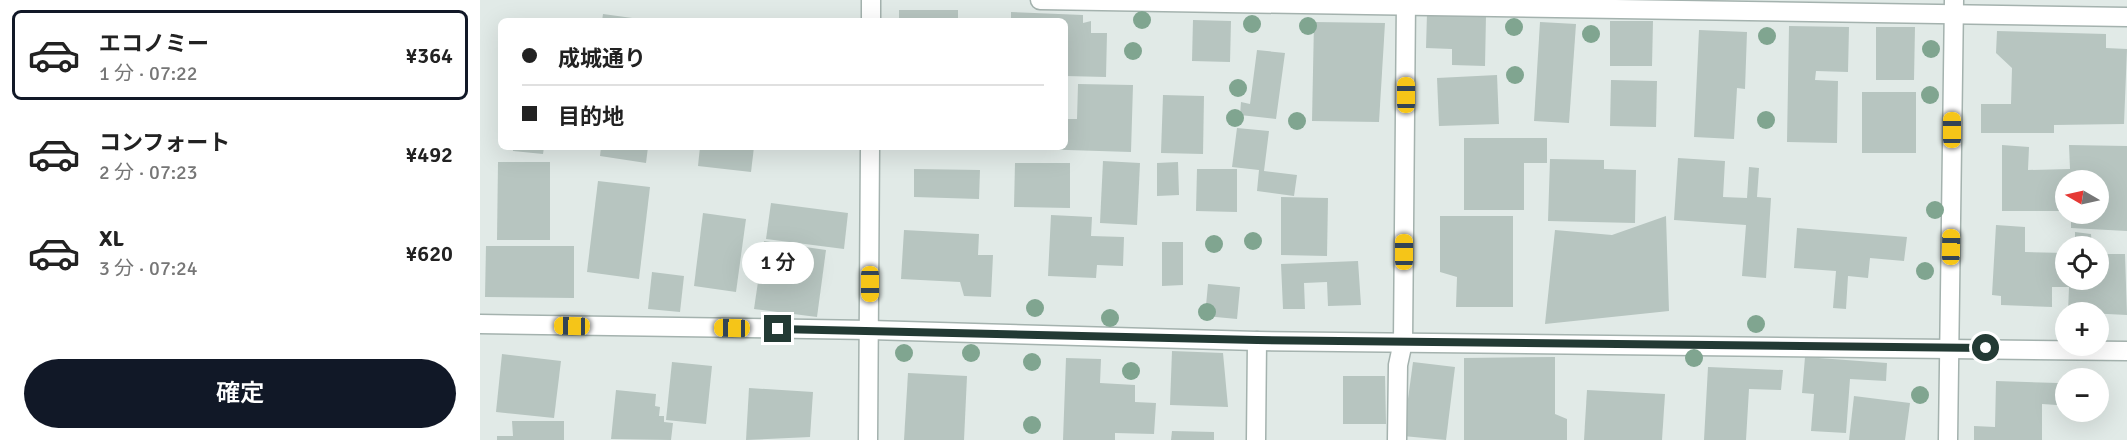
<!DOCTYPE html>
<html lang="ja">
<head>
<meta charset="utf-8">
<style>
  :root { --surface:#fff; --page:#f2f2f2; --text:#222; --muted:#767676; --line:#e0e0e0; --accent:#111827 }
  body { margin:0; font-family:Signika,"Noto Sans JP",sans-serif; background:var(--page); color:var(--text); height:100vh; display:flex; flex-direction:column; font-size:22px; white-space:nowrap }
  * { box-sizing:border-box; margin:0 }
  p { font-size:20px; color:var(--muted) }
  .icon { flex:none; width:33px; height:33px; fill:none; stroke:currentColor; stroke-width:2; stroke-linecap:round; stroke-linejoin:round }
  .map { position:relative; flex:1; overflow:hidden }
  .panel { display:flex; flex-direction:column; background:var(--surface); width:480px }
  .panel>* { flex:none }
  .top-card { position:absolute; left:18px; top:18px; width:570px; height:132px; border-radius:9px; box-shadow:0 6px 24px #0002; display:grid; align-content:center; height:132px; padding:0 24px; background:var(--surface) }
  .needle { width:39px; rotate:279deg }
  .buttons { position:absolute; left:1575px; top:170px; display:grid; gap:12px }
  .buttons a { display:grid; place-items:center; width:54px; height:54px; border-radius:50%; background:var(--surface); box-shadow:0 6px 24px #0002; font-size:30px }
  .end { position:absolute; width:27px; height:27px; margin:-14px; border:8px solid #233a34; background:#fff; box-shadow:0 0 0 3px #fff }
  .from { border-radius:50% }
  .bubble { position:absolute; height:42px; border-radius:21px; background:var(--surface); box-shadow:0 6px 24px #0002; font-size:20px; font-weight:600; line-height:42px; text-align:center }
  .car { position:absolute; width:18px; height:36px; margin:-18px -9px; border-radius:8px; box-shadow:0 0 4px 2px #0007; background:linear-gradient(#f5c518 24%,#345 0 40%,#f5c518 0 76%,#345 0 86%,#f5c518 0) }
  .top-card b { display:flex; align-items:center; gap:21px; height:57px; font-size:22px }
  .top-card b+b { border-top:2px solid var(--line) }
  .top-card i { width:15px; height:15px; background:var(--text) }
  ul { padding:10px 0 0; list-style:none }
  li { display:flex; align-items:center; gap:18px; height:90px; margin:0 12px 9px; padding:0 12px; border:3px solid transparent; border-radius:9px }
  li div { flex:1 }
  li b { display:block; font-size:22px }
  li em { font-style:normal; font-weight:600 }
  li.on { border-color:var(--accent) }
  li>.icon { width:54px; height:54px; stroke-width:1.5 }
  .button { display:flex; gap:12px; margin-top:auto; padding:12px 24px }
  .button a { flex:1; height:69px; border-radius:36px; background:var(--accent); color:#fff; font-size:24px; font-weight:600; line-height:69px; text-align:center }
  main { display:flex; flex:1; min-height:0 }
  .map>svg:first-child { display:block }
  .building { fill:#b7c5c0 }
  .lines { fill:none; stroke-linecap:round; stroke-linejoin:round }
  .minor-casing { stroke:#a4b2ae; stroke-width:21 }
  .minor { stroke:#fff; stroke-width:18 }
  .tree { fill:#80a590 }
  .route { stroke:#233a34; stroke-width:8 }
</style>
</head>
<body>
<main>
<section class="panel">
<ul>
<li class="on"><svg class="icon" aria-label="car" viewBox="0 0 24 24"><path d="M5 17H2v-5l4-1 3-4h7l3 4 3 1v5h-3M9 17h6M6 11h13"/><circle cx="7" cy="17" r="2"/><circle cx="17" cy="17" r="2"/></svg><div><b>エコノミー</b><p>1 分 · 07:22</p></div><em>¥364</em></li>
<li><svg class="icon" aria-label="car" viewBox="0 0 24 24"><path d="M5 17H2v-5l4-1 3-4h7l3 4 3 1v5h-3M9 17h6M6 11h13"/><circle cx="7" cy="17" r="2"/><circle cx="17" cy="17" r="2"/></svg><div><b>コンフォート</b><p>2 分 · 07:23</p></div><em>¥492</em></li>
<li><svg class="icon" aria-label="car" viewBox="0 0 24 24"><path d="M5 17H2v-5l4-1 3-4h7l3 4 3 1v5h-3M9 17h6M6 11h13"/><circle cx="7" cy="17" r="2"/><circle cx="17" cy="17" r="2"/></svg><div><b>XL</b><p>3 分 · 07:24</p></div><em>¥620</em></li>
</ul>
<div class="button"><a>確定</a></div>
</section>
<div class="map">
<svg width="1647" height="440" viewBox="0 0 1647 440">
  <rect width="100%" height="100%" fill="#e1eae7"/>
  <g class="building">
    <rect x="419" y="10" width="59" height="11"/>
    <polygon points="531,12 603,15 603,23 611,21 611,33 627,33 626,77 585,76 585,21 531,21"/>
    <polygon points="947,13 1006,15 1005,66 972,65 972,49 946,48"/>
    <polygon points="123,14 167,20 167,21 122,21"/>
    <polygon points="713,20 751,21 750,62 712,61"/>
    <polygon points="1130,21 1173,21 1172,66 1130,66"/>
    <polygon points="834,22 905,23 899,122 832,121"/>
    <polygon points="1060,22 1096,24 1089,123 1054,121"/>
    <polygon points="1309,26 1369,27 1368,72 1336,71 1335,80 1358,81 1357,143 1307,142"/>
    <polygon points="1396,27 1435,27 1434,80 1396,80"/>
    <polygon points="1219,30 1267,32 1265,89 1257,88 1254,139 1214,137"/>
    <polygon points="1517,31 1626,34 1626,48 1647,49 1644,124 1574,125 1574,133 1501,133 1501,104 1531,104 1532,68 1516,53"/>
    <polygon points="777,50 805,53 796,119 760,115 761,102 770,104"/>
    <polygon points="1017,75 1019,124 959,126 957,78"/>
    <polygon points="1131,80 1177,81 1176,127 1130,126"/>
    <polygon points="598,84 653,85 651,152 556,149 585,147 585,119 597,119"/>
    <rect x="1382" y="92" width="54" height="61"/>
    <polygon points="683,95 724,96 723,154 681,153"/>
    <polygon points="757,128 789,131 784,171 817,175 814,196 777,191 779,170 752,167"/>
    <polygon points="984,138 1067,138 1067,163 1044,163 1044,210 984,210"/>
    <polygon points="1522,145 1549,147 1548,170 1590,169 1589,145 1647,146 1647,231 1591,228 1591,213 1618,213 1618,180 1586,180 1586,211 1522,211"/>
    <polygon points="33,147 64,147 63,154 33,151"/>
    <polygon points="121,147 168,147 166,163 120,156"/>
    <polygon points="220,147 274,147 271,172 218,166"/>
    <polygon points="1198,158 1245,161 1243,197 1267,198 1269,167 1279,168 1277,197 1291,198 1286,278 1262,276 1266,225 1194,220"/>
    <polygon points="1070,159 1124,160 1124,169 1156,170 1155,223 1068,221"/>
    <polygon points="623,161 660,163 657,225 620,223"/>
    <polygon points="18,162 70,162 70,240 17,240"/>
    <polygon points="698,162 699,195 677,196 677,163"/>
    <polygon points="535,163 590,163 590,208 534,207"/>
    <polygon points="434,169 500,170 499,199 434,197"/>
    <polygon points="717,169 757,169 757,212 716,211"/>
    <polygon points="118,181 170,187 159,279 107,272"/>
    <polygon points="801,197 848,198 847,256 801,255"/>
    <polygon points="291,203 368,213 364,249 286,239"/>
    <polygon points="223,213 266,219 256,292 214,286"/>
    <polygon points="571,215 612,217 611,236 644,237 643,266 617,265 616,278 568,276"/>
    <polygon points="960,216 1033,216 1033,307 976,307 977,277 960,272"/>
    <polygon points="1186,216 1189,311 1065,324 1075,230 1132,235"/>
    <polygon points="1516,225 1545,227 1545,252 1586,253 1586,279 1618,279 1618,254 1645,254 1647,315 1588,312 1589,287 1572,287 1572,307 1521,305 1521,296 1512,295"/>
    <polygon points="1317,228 1427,237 1424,261 1390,258 1388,278 1368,276 1366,309 1353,308 1356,271 1314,268"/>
    <polygon points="424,230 499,234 498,255 513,255 511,297 484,296 480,282 421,279"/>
    <polygon points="1595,232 1611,234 1612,246 1595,246"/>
    <polygon points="284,241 346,250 337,317 274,309"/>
    <polygon points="682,242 703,242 703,285 682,286"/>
    <polygon points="6,246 94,246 94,298 5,297"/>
    <polygon points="878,261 881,305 848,306 847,282 824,283 825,309 803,309 801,264"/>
    <polygon points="172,272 204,276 200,312 168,309"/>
    <polygon points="728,284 760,287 757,319 725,316"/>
    <polygon points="692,351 743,353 748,407 690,405"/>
    <polygon points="22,354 81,361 74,418 16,412"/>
    <polygon points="1075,357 1075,414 1087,419 1087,440 984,440 984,358"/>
    <polygon points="1325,357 1407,363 1406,381 1370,379 1366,433 1331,431 1334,394 1322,393"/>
    <polygon points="586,358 621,359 620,383 655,385 655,402 676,403 674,434 635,433 635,440 583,440"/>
    <polygon points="192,362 232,366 226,424 186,420"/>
    <polygon points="933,362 975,367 966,440 923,436"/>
    <polygon points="1228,367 1303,370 1301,390 1269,389 1266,440 1224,440"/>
    <polygon points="428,373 487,376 484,440 424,440"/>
    <polygon points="863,376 905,376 906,424 863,424"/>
    <polygon points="1516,381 1578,383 1577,405 1562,404 1562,440 1494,440 1494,426 1515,427"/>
    <polygon points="269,388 333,392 330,437 266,440"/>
    <polygon points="136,390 176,394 175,406 180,407 179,416 184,416 184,422 193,423 191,440 131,439"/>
    <polygon points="1107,390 1185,394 1182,440 1104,440"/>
    <polygon points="1374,396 1430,403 1425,440 1369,440"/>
    <polygon points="32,421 84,421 84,440 17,440 17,436 33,436"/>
    <polygon points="692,431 734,432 734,440 691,440"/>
  </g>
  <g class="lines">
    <defs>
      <g id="minor">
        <polyline points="560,0 1647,17"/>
        <polyline points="391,21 391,0"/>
        <polyline points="0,324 390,330 777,341 1647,351"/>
        <polyline points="388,440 390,147"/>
        <polyline points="776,440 777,341"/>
        <polyline points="917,440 918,365 923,342 926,0"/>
        <polyline points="1468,440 1474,0"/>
      </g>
    </defs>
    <use href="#minor" class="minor-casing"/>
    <use href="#minor" class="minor"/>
  </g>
  <g class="tree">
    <circle cx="662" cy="20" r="9"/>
    <circle cx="772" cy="24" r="9"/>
    <circle cx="828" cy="26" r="9"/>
    <circle cx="1034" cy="27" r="9"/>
    <circle cx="1111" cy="34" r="9"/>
    <circle cx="1287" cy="36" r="9"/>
    <circle cx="1451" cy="49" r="9"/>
    <circle cx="653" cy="51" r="9"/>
    <circle cx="1035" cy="75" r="9"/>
    <circle cx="758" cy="88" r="9"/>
    <circle cx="1450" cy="95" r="9"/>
    <circle cx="755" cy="118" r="9"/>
    <circle cx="1286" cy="120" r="9"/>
    <circle cx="817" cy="121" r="9"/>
    <circle cx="1455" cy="210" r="9"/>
    <circle cx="773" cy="241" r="9"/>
    <circle cx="734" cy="244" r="9"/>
    <circle cx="1445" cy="271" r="9"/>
    <circle cx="555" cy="308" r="9"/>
    <circle cx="727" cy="312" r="9"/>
    <circle cx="630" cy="318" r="9"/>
    <circle cx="1276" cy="324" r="9"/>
    <circle cx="424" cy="353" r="9"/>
    <circle cx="491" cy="353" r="9"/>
    <circle cx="1214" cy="358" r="9"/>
    <circle cx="552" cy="362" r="9"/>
    <circle cx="651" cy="371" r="9"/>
    <circle cx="1440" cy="395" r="9"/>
    <circle cx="552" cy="425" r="9"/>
  </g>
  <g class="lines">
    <polyline class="route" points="298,329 777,340 1506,348"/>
  </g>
</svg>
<div class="buttons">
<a><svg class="needle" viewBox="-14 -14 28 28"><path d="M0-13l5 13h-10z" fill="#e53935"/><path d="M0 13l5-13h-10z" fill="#767676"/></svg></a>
<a><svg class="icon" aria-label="locate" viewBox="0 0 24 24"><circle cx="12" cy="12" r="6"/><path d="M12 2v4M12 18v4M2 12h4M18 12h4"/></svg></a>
<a>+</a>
<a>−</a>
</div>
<i class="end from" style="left:1506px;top:348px"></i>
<i class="end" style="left:298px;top:329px"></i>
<div class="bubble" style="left:262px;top:242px;width:72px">1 分</div>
<i class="car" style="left:926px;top:95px;rotate:0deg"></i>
<i class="car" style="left:1472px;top:130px;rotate:0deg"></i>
<i class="car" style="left:1471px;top:247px;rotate:1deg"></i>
<i class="car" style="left:924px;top:252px;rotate:0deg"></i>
<i class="car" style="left:390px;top:284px;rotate:180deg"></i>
<i class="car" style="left:92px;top:326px;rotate:271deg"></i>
<i class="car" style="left:252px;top:328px;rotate:271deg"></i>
<div class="top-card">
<b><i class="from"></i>成城通り</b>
<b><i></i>目的地</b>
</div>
</div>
</main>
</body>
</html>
